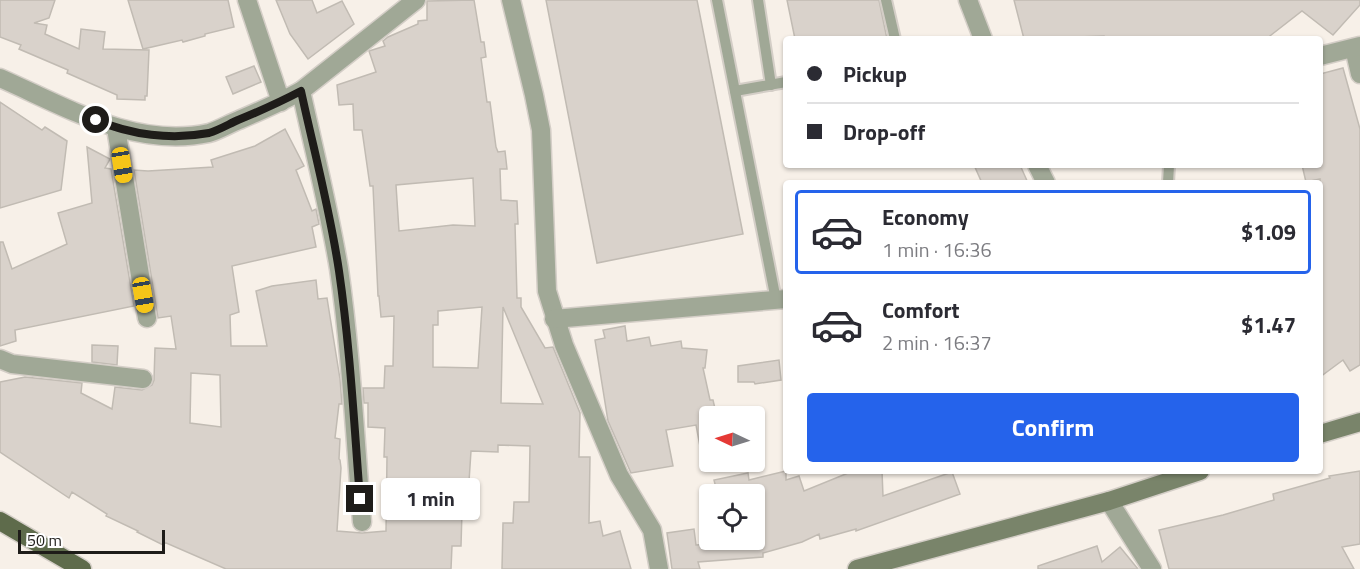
<!DOCTYPE html>
<html lang="en">
<head>
<meta charset="utf-8">
<style>
  :root { --surface:#fff; --page:#f7f7f7; --text:#2b2b33; --muted:#7c7c81; --line:#e1e1e2; --accent:#2563eb }
  body { margin:0; font-family:"Titillium Web",sans-serif; background:var(--page); color:var(--text); height:100vh; display:flex; flex-direction:column; font-size:22px; white-space:nowrap }
  * { box-sizing:border-box; margin:0 }
  p { font-size:20px; color:var(--muted) }
  .icon { flex:none; width:33px; height:33px; fill:none; stroke:currentColor; stroke-width:2; stroke-linecap:round; stroke-linejoin:round }
  .map { position:relative; flex:1; overflow:hidden }
  .drawer { position:absolute; left:783px; top:180px; width:540px; height:294px; display:flex; flex-direction:column; background:var(--surface); border-radius:6px; box-shadow:0 2px 4px #0004 }
  .drawer>* { flex:none }
  .top-card { position:absolute; left:783px; top:36px; width:540px; height:132px; border-radius:6px; box-shadow:0 2px 4px #0004; display:grid; align-content:center; height:132px; padding:0 24px; background:var(--surface) }
  .needle { width:39px; rotate:274deg }
  .tools { position:absolute; left:699px; top:406px; display:grid; gap:12px }
  .tools a { display:grid; place-items:center; width:66px; height:66px; border-radius:6px; background:var(--surface); box-shadow:0 2px 4px #0004; font-size:30px }
  .scale { position:absolute; left:18px; bottom:15px; width:147px; box-sizing:border-box; padding-left:6px; border:3px solid #1e1c19; border-top:0; font-size:16px; line-height:21px; white-space:nowrap; color:#1e1c19; -webkit-text-stroke:4px #fff; paint-order:stroke }
  .end { position:absolute; width:27px; height:27px; margin:-14px; border:8px solid #1e1c19; background:#fff; box-shadow:0 0 0 3px #fff }
  .from { border-radius:50% }
  .bubble { position:absolute; height:42px; border-radius:6px; background:var(--surface); box-shadow:0 2px 4px #0004; font-size:20px; font-weight:700; line-height:42px; text-align:center }
  .car { position:absolute; width:18px; height:36px; margin:-18px -9px; border-radius:8px; box-shadow:0 0 4px 2px #0007; background:linear-gradient(#f5c518 24%,#345 0 40%,#f5c518 0 76%,#345 0 86%,#f5c518 0) }
  .top-card b { display:flex; align-items:center; gap:21px; height:57px; font-size:22px }
  .top-card b+b { border-top:2px solid var(--line) }
  .top-card i { width:15px; height:15px; background:var(--text) }
  ul { padding:10px 0 0; list-style:none }
  li { display:flex; align-items:center; gap:18px; height:84px; margin:0 12px 9px; padding:0 12px; border:3px solid transparent; border-radius:6px }
  li div { flex:1 }
  li b { display:block; font-size:22px }
  li em { font-style:normal; font-weight:700 }
  li.active { border-color:var(--accent) }
  li>.icon { width:54px; height:54px; stroke-width:1.5 }
  .cta { display:flex; gap:12px; margin-top:auto; padding:12px 24px }
  .cta a { flex:1; height:69px; border-radius:6px; background:var(--accent); color:#fff; font-size:24px; font-weight:700; line-height:69px; text-align:center }
  .map>svg:first-child { display:block }
  .building { fill:#d9d2cb; stroke:#c1bbb3; stroke-width:1.5; fill-rule:evenodd }
  .lines { fill:none; stroke-linecap:round; stroke-linejoin:round }
  .lane-casing { stroke:#d4cec7; stroke-width:14 }
  .street-casing { stroke:#d4cec7; stroke-width:21 }
  .secondary-casing { stroke:#d4cec7; stroke-width:21 }
  .primary-casing { stroke:#d4cec7; stroke-width:21 }
  .lane { stroke:#a0a896; stroke-width:10 }
  .street { stroke:#a0a896; stroke-width:18 }
  .secondary { stroke:#79846a; stroke-width:18 }
  .primary { stroke:#5e6b4b; stroke-width:18 }
  .route { stroke:#1e1c19; stroke-width:8 }
</style>
</head>
<body>
<div class="map">
<svg width="1360" height="569" viewBox="0 0 1360 569">
  <rect width="100%" height="100%" fill="#f7f0e8"/>
  <g class="building">
    <polygon points="0,0 55,0 49,18 34,23 47,25 45,34 79,49 81,29 105,32 103,49 149,50 147,96 145,96 145,100 117,99 117,95 67,73 68,70 19,49 21,45 0,37"/>
    <polygon points="128,0 228,0 234,27 205,34 205,36 183,42 182,40 143,49"/>
    <polygon points="276,0 312,0 317,13 342,1 354,24 308,59 290,34"/>
    <path d="M474,0L481,42H484L486,57L481,58L487,102H490L496,147L498,152L505,151L507,169H500L501,200L517,201L518,224H515L517,298H521V307L545,348L553,347L580,413L579,457H590L589,523L600,521L603,536L620,531L631,569H502L503,523H513L514,502H529L530,446L498,445V452L471,451L467,512H462L461,546H452L451,569H226L164,542L163,545L137,532L138,531L106,516L107,514L72,492L69,498L0,452V382L25,377L82,383L81,393L112,409L115,387L142,390L152,385L154,380L155,348L176,349L171,316L158,318L134,170L148,171L213,167L211,160L255,146L285,129L304,166L296,170L312,211L316,209L319,224L312,227L316,247L232,266L239,312L230,315L231,346H267L256,291L272,286L316,280L318,299L327,298L340,379L342,404H339L335,438L340,439L339,459L340,460L341,468L337,531L362,533L386,531L387,457H384L385,428L368,427V403H364L363,388H384L385,366H393L394,316L381,317L379,296H378L373,186H370L362,130H354L353,104L339,105L337,85L376,72L369,51L385,46L383,41L388,37L418,24V21L427,20V1ZM473,178L475,226L453,225L399,231L396,185ZM482,307L478,368L433,367V325H438V311ZM503,307L543,404L501,403ZM191,373L220,375L221,427L190,423Z"/>
    <polygon points="546,0 697,0 743,234 597,263"/>
    <polygon points="787,0 879,0 887,39 795,39"/>
    <polygon points="1014,0 1360,0 1360,5 1333,35 1302,11 1266,39 1104,39 1104,36 1024,39"/>
    <polygon points="254,66 261,82 233,94 226,77"/>
    <polygon points="1343,68 1360,129 1360,365 1350,371 1343,360 1320,377 1320,179 1306,182 1302,165 1320,165 1320,74"/>
    <polygon points="0,102 42,130 45,127 67,141 61,190 0,208"/>
    <polygon points="87,147 110,159 105,168 111,169 134,306 15,330 16,341 0,346 0,242 3,242 12,269 67,244 58,213 92,203"/>
    <polygon points="974,165 1020,165 1028,183 982,183"/>
    <polygon points="625,326 627,341 649,337 651,346 681,341 682,348 707,350 705,368 703,368 710,400 713,400 717,417 710,417 710,456 702,457 696,425 666,430 673,466 631,473 608,421 595,340 605,338 603,330"/>
    <polygon points="92,345 118,346 117,365 92,362"/>
    <polygon points="779,360 781,380 755,384 754,382 738,382 738,366"/>
    <polygon points="786,471 786,480 799,476 804,491 853,471 882,471 883,496 952,472 960,494 856,531 856,529 820,539 819,534 802,542 763,553 763,557 698,562 700,569 672,569 667,533 694,529 696,545 732,543 731,540 754,540 754,495 712,495 711,489 716,488 714,480 748,473 749,480"/>
    <polygon points="1360,471 1360,544 1342,547 1354,569 1169,569 1159,530 1223,515 1274,500 1273,494 1330,478 1329,476"/>
    <polygon points="1097,546 1102,562 1120,547 1138,569 1038,569 1038,566"/>
  </g>
  <g class="lines">
    <defs>
      <g id="lane">
        <polyline points="717,0 776,300"/>
        <polyline points="758,0 771,85"/>
        <polyline points="886,0 895,39"/>
        <polyline points="735,91 786,82"/>
        <polyline points="1168,183 1169,165"/>
      </g>
      <g id="street">
        <polyline points="247,0 281,102"/>
        <polyline points="511,0 534,95 541,130 547,291 564,345 619,475 652,530 659,569"/>
        <polyline points="968,0 983,39"/>
        <polyline points="1354,48 1360,74"/>
        <polyline points="1320,56 1360,46"/>
        <path d="M0,78C66,107 135,149 209,133C219,130 229,124 239,120C260,111 281,102 301,91L416,0"/>
        <path d="M301,91C314,150 329,209 339,269C351,352 355,438 362,522"/>
        <polyline points="116,128 147,318"/>
        <polyline points="1037,165 1046,183"/>
        <polyline points="554,319 786,299"/>
        <polyline points="0,359 12,364 143,379"/>
        <polyline points="1109,501 1152,569"/>
      </g>
      <g id="secondary">
        <polyline points="1320,434 1360,422"/>
        <polyline points="857,569 1109,501 1200,471"/>
      </g>
      <polyline id="primary" points="0,521 82,569"/>
    </defs>
    <use href="#lane" class="lane-casing"/>
    <use href="#street" class="street-casing"/>
    <use href="#secondary" class="secondary-casing"/>
    <use href="#primary" class="primary-casing"/>
    <use href="#lane" class="lane"/>
    <use href="#street" class="street"/>
    <use href="#secondary" class="secondary"/>
    <use href="#primary" class="primary"/>
  </g>
  <g class="lines">
    <path class="route" d="M96,120C131,135 171,140 209,133C219,130 229,124 238,120C260,111 280,102 301,91C314,151 330,210 339,271C350,346 354,423 360,499"/>
  </g>
</svg>
<div class="tools">
<a><svg class="needle" viewBox="-14 -14 28 28"><path d="M0-13l5 13h-10z" fill="#e53935"/><path d="M0 13l5-13h-10z" fill="#7c7c81"/></svg></a>
<a><svg class="icon" aria-label="locate" viewBox="0 0 24 24"><circle cx="12" cy="12" r="6"/><path d="M12 2v4M12 18v4M2 12h4M18 12h4"/></svg></a>
</div>
<div class="scale">50 m</div>
<i class="end from" style="left:96px;top:120px"></i>
<i class="end" style="left:360px;top:499px"></i>
<div class="bubble" style="left:381px;top:478px;width:99px">1 min</div>
<i class="car" style="left:122px;top:165px;rotate:171deg"></i>
<i class="car" style="left:143px;top:295px;rotate:170deg"></i>
<div class="top-card">
<b><i class="from"></i>Pickup</b>
<b><i></i>Drop-off</b>
</div>
<section class="drawer">
<ul>
<li class="active"><svg class="icon" aria-label="car" viewBox="0 0 24 24"><path d="M5 17H2v-5l4-1 3-4h7l3 4 3 1v5h-3M9 17h6M6 11h13"/><circle cx="7" cy="17" r="2"/><circle cx="17" cy="17" r="2"/></svg><div><b>Economy</b><p>1 min · 16:36</p></div><em>$1.09</em></li>
<li><svg class="icon" aria-label="car" viewBox="0 0 24 24"><path d="M5 17H2v-5l4-1 3-4h7l3 4 3 1v5h-3M9 17h6M6 11h13"/><circle cx="7" cy="17" r="2"/><circle cx="17" cy="17" r="2"/></svg><div><b>Comfort</b><p>2 min · 16:37</p></div><em>$1.47</em></li>
</ul>
<div class="cta"><a>Confirm</a></div>
</section>
</div>
</body>
</html>
